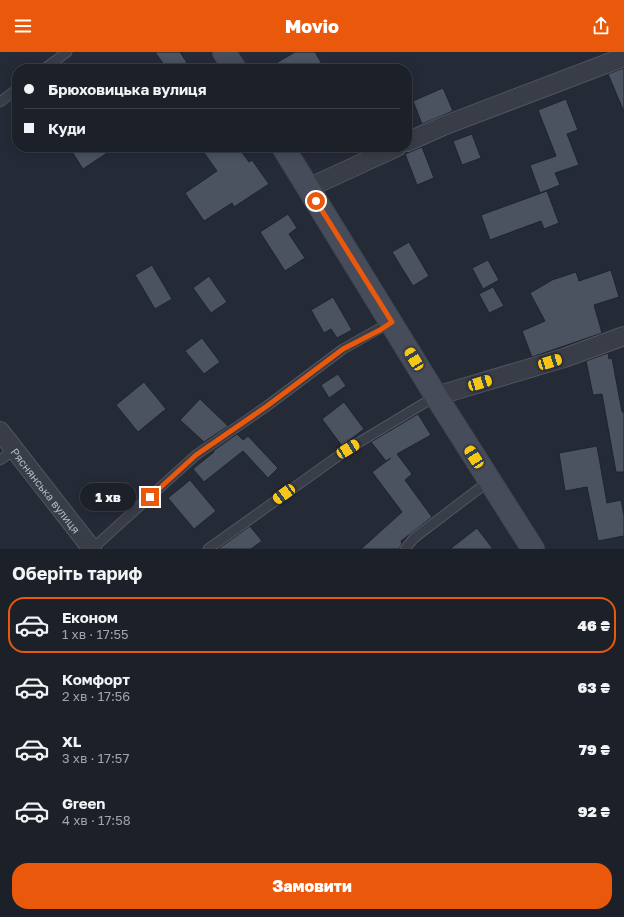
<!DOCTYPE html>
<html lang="uk">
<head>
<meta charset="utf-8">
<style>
  :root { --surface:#1c2029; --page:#252831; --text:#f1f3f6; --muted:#a0a3a8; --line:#3a3e46; --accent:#ea580c }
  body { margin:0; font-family:"Golos Text",sans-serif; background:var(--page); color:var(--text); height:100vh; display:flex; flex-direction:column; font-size:15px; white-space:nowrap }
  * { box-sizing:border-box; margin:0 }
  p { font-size:13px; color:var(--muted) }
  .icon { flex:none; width:22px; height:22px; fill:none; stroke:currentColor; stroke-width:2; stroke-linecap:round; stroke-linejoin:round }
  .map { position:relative; height:497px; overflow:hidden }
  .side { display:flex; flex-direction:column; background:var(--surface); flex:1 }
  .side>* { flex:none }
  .banner { position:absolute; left:12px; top:12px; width:400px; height:88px; border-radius:16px; box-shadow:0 2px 10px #0003,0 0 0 1px var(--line); display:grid; align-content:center; height:88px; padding:0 12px; background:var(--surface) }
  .end { position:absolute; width:18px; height:18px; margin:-9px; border:5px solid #ea580c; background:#fff; box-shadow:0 0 0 2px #fff }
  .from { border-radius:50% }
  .bubble { position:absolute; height:28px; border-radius:14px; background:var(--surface); box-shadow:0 2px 10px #0003,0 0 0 1px var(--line); font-size:13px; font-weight:800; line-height:28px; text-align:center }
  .car { position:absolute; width:12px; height:24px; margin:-12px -6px; border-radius:5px; box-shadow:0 0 3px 1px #0007; background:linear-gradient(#f5c518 24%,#345 0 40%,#f5c518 0 76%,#345 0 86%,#f5c518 0) }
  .banner b { display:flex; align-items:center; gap:14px; height:38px; font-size:15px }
  .banner b+b { border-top:1px solid var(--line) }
  .banner i { width:10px; height:10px; background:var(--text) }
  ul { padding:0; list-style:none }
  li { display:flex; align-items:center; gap:12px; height:56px; margin:0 8px 6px; padding:0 4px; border:2px solid transparent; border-radius:16px }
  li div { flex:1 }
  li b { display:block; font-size:15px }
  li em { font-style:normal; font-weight:800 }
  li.active { border-color:var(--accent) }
  li>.icon { width:36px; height:36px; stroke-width:1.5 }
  h2 { padding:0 12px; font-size:18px; line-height:48px }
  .cta { display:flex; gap:8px; margin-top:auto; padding:8px 12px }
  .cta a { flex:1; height:46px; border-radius:16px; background:var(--accent); color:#fff; font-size:16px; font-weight:800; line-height:46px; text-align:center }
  header { display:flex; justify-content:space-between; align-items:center; height:52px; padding:0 12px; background:var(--accent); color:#fff; font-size:18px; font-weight:800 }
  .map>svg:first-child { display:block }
  .building { fill:#4b5260; stroke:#1f242e }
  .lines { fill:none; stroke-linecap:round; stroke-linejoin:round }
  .service-casing { stroke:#505560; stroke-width:11 }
  .minor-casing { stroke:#505560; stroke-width:20 }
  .secondary-casing { stroke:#414651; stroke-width:24 }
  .service { stroke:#383d48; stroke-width:9 }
  .minor { stroke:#383d48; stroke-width:18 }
  .secondary { stroke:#464c5a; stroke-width:22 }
  .route { stroke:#ea580c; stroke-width:5 }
  .labels { text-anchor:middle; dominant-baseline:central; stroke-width:3; stroke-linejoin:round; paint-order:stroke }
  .street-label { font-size:11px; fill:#b3b8c4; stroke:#1d222c }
</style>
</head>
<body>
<header><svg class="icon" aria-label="menu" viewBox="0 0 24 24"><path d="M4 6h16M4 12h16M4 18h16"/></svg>Movio<svg class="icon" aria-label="share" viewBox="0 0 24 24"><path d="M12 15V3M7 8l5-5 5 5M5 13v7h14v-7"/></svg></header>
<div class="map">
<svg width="624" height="497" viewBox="0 0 624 497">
  <rect width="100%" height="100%" fill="#252a37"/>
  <g class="building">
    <polygon points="155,0 180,0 191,17 167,17"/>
    <polygon points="295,0 315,0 325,17 266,17"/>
    <polygon points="624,16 624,60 608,22"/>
    <polygon points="443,36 453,59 422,72 413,49"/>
    <polygon points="566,47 578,78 567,82 579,113 555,121 560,133 540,141 530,113 556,104 538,58"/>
    <polygon points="472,82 481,106 462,113 453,89"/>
    <polygon points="69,95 116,95 83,117"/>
    <polygon points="200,95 238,95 249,110 252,108 269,132 234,155 232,151 204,169 185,141 217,119"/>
    <polygon points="422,95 434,126 417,133 405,102"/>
    <polygon points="547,139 559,171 544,177 541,169 490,188 481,163"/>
    <polygon points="288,162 297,176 289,182 305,206 285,219 260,180"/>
    <polygon points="409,190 429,224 413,234 392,200"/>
    <polygon points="488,208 499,228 483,237 472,216"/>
    <polygon points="152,213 172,247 155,257 135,223"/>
    <polygon points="611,218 619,245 594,253 602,281 532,305 522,279 545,269 530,241 552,228 576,220 579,229"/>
    <polygon points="209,224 227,250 211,261 193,236"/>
    <polygon points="493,235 504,254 489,261 479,242"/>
    <polygon points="333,245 352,278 337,286 331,277 324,281 311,258"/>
    <polygon points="202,286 220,310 204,322 185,299"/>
    <polygon points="608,301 609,307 612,306 622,360 624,360 624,420 616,420 602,342 593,343 586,309"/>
    <polygon points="338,322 346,334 329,346 321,333"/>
    <polygon points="144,330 166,357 138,380 116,353"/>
    <polygon points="200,347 228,374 204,390 180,368"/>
    <polygon points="344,350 364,377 342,394 322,367"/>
    <polygon points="418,362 431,383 397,402 412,422 405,428 432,465 401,489 402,491 399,497 361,497 402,460 372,420 391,406 386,409 371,390"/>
    <polygon points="237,382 243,388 248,384 278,416 268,426 243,399 204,430 193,417 214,400 213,399"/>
    <polygon points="597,394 607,451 621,448 624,464 624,484 598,489 587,435 565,439 559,401"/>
    <polygon points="190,428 216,459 194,477 168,446"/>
    <polygon points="250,474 262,489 251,497 218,497"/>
    <polygon points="477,476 493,497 450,497"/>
  </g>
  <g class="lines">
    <defs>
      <g id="service">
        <polyline points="44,17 67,0"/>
        <polyline points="0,50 17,37"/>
        <polyline points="0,408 14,398"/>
        <polyline points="92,497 196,403 267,354 343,297 391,270"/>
        <polyline points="208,497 348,397 436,344"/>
        <polyline points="405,497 414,486 489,429"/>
      </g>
      <g id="minor">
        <polyline points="407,90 443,74 624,5"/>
        <polyline points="308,136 397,95"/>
        <polyline points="436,344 564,306 624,284"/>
        <path id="s1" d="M0,379L92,497"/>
      </g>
      <g id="secondary">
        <polyline points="224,0 235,17"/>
        <polyline points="283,95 436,344 533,497"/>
      </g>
    </defs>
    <use href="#service" class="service-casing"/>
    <use href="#minor" class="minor-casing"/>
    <use href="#secondary" class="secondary-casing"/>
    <use href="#service" class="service"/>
    <use href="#minor" class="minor"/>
    <use href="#secondary" class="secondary"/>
  </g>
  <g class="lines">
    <polyline class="route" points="150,445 196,403 267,354 343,297 380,278 392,270 316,149"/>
  </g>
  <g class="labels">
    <g class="street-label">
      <text stroke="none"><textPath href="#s1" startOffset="75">Ряснянська вулиця</textPath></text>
    </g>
  </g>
</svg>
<i class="end from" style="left:316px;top:149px"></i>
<i class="end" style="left:150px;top:445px"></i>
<div class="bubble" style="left:80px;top:431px;width:56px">1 хв</div>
<i class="car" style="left:414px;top:307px;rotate:329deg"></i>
<i class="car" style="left:550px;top:310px;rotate:73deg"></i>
<i class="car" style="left:480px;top:331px;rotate:73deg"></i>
<i class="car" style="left:348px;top:397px;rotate:59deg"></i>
<i class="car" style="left:474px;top:405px;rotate:327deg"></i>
<i class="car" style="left:284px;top:442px;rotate:234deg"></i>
<div class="banner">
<b><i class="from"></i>Брюховицька вулиця</b>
<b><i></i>Куди</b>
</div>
</div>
<section class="side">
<h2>Оберіть тариф</h2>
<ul>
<li class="active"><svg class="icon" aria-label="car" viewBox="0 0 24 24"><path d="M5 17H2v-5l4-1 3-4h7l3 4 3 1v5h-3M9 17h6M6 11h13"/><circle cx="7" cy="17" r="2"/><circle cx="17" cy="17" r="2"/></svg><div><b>Економ</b><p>1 хв · 17:55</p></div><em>46 ₴</em></li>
<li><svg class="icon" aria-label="car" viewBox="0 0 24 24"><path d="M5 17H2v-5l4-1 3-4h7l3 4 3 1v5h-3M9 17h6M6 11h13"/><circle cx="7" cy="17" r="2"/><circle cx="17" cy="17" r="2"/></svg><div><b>Комфорт</b><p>2 хв · 17:56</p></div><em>63 ₴</em></li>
<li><svg class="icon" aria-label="car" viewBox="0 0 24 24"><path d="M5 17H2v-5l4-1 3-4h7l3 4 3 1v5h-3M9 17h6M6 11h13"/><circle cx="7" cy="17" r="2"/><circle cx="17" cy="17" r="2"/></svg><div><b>XL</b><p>3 хв · 17:57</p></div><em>79 ₴</em></li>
<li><svg class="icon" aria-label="car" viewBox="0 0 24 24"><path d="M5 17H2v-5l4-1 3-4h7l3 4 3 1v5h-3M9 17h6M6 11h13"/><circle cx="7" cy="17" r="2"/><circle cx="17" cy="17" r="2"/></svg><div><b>Green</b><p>4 хв · 17:58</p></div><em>92 ₴</em></li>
</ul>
<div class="cta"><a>Замовити</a></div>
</section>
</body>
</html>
